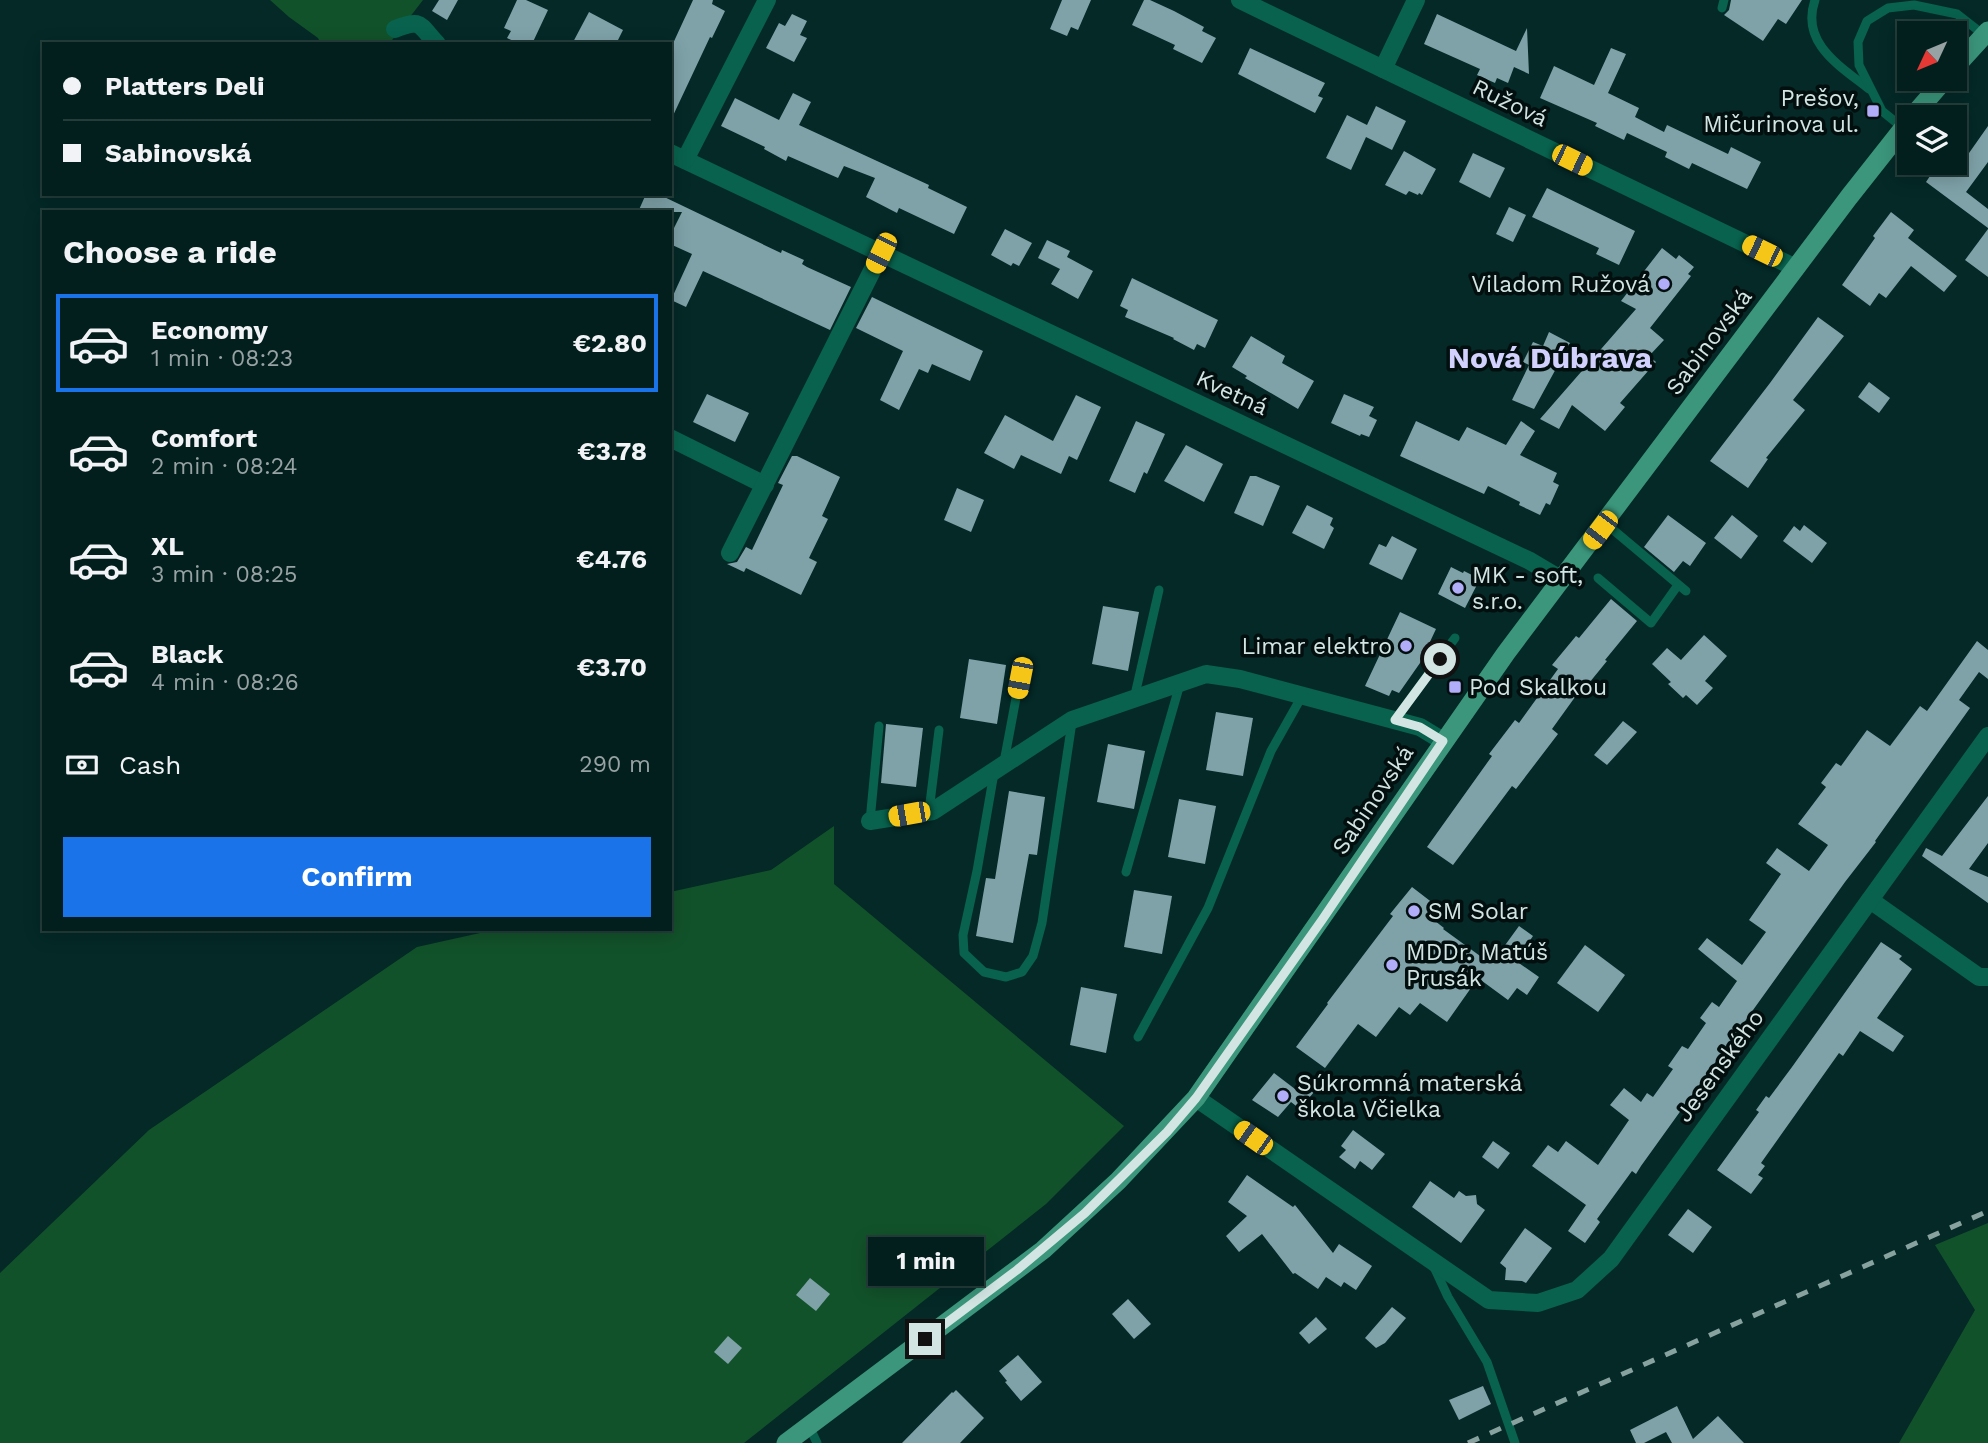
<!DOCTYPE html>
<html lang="en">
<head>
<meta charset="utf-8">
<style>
  :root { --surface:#031f1d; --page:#112c2a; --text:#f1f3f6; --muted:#97a2a4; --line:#243d3b; --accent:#1a73e8 }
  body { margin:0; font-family:"Work Sans",sans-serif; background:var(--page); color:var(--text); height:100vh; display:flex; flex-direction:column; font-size:26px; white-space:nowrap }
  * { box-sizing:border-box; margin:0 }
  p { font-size:23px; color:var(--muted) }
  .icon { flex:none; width:38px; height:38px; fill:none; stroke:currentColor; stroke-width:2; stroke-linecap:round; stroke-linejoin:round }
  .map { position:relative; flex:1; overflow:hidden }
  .panel { position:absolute; left:42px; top:210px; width:630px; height:721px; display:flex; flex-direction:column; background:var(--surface); border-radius:0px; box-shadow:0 4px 18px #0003,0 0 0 2px var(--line) }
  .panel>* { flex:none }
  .banner { position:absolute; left:42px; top:42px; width:630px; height:154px; border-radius:0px; box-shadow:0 4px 18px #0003,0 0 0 2px var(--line); display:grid; align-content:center; height:154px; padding:0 21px; background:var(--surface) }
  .needle { width:46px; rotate:226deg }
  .fabs { position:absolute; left:1897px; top:21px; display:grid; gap:14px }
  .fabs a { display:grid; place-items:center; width:70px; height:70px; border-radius:0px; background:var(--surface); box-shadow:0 4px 18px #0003,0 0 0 2px var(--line); font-size:35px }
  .end { position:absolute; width:32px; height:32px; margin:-16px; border:9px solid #d2e5e3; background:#111; box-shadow:0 0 0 4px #111 }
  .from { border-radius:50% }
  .bubble { position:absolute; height:49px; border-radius:0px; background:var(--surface); box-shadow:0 4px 18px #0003,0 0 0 2px var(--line); font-size:23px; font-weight:700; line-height:49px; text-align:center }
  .car { position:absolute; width:21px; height:42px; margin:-21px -10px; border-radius:9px; box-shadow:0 0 5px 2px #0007; background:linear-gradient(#f5c518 24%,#345 0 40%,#f5c518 0 76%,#345 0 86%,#f5c518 0) }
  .banner b { display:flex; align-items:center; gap:24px; height:66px; font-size:26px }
  .banner b+b { border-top:2px solid var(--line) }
  .banner i { width:18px; height:18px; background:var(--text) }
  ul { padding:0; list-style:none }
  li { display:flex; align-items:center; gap:21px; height:98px; margin:0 14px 10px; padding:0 7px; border:4px solid transparent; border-radius:0px }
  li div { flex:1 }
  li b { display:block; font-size:26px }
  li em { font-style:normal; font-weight:700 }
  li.selected { border-color:var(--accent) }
  li>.icon { width:63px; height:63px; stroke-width:1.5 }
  h2 { padding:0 21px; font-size:32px; line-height:84px }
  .pay { display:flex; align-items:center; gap:18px; height:77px; padding:0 21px; font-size:26px }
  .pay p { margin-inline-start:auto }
  .action { display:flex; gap:14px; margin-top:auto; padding:14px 21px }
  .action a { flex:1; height:80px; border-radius:0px; background:var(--accent); color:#fff; font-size:28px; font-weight:700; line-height:80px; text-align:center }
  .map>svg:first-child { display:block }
  .green { fill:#12522a }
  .building { fill:#7ea2a8 }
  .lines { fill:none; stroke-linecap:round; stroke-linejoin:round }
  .service { stroke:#08624d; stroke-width:9 }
  .minor { stroke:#08624d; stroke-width:18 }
  .primary { stroke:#3b967b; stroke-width:19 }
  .rail { stroke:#88a2a0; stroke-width:5; stroke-dasharray:12 12; stroke-linecap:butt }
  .route { stroke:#d2e5e3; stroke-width:9 }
  .poi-dot { fill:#b2adf9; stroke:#030f0e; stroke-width:2.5 }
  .labels { text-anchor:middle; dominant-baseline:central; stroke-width:7; stroke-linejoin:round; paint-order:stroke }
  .poi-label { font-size:23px; fill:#d2e5e3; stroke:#030f0e; text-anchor:start }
  .street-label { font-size:23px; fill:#d2e5e3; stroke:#030f0e }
  .district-label { font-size:30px; font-weight:bold; fill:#d2d0fc; stroke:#030f0e }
</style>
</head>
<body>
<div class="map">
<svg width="1988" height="1443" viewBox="0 0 1988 1443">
  <rect width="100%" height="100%" fill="#042927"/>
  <g class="green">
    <polygon points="270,0 423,0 389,44 321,44 318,38 289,17"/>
    <polygon points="834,826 834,884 1124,1126 1046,1204 744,1443 0,1443 0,1273 149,1130 417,947 498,929 670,929 670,892 771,870"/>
    <polygon points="1988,1223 1988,1443 1899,1443 1975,1310 1935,1245"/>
  </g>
  <g class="building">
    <polygon points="439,0 458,0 447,20 432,11"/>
    <polygon points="517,0 526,0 548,10 532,44 520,44 507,38 511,31 504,28"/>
    <polygon points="693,0 713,0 712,4 725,11 712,38 710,37 670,122 670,50"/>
    <polygon points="1062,0 1091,0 1078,30 1071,27 1067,36 1050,29"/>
    <polygon points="1144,0 1150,0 1174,11 1204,27 1202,31 1216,38 1202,63 1173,49 1175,45 1132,25"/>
    <polygon points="1731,0 1802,0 1786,24 1778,19 1763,41 1724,15 1729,10"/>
    <polygon points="589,12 623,30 616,44 572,44"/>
    <polygon points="792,14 807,21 800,35 807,38 794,62 766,48 779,23 785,26"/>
    <polygon points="1437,14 1516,51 1527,28 1529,74 1514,67 1508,83 1497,78 1495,83 1477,75 1480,69 1424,44"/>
    <polygon points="1250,48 1325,83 1318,96 1323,98 1315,113 1238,74"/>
    <polygon points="1611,48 1626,54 1608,93 1639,108 1635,117 1664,132 1667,125 1728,154 1731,147 1761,162 1747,189 1692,163 1689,169 1665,157 1667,152 1627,133 1624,140 1595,126 1597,123 1540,98 1554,66 1594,85"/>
    <polygon points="793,93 811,102 799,125 929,185 928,188 967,207 954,234 899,208 897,213 866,197 875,178 844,166 838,178 788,156 786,161 764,149 765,147 721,126 735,98 779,120"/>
    <polygon points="1376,106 1406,121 1392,150 1366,137 1351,170 1326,158 1347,115 1367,125"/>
    <polygon points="1988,126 1988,162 1966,192 1988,209 1988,228 1926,182 1934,170 1931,163 1962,163"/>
    <polygon points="1404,151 1436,169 1422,195 1419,193 1418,195 1409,191 1406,195 1385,185"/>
    <polygon points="1473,153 1505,168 1490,198 1459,182"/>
    <polygon points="1547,188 1635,231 1619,265 1596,254 1599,248 1532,217"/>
    <polygon points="646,194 658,194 781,253 782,250 804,260 802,264 807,267 851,287 830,330 703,271 686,307 671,300 692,254 670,244 670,236 682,212 638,212"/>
    <polygon points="1509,207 1526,215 1513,242 1496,234"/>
    <polygon points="1891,212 1914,230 1908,238 1957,276 1944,292 1911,266 1886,298 1879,293 1870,306 1842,285 1875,238 1873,236"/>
    <polygon points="1005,229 1032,243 1019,266 1013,263 1011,266 991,255"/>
    <polygon points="1988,229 1988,277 1965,260"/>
    <polygon points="1047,240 1070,251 1067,257 1093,271 1078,299 1051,284 1060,269 1038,258"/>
    <polygon points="1662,248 1676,259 1679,255 1694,267 1688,274 1691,276 1650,328 1664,340 1649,356 1656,362 1620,403 1625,407 1605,431 1572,405 1559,429 1540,419 1636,309 1621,301"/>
    <polygon points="1132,278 1218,320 1205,348 1197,344 1194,350 1173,339 1174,338 1125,317 1128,310 1120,306"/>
    <polygon points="872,297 983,351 970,381 932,364 928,373 919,369 899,410 880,400 903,351 856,328"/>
    <polygon points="1818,317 1844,336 1793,400 1805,410 1766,458 1768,459 1748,488 1710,461 1770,383"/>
    <polygon points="1549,332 1570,343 1534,409 1512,400 1529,365 1523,362 1533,342 1543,346"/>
    <polygon points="1251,336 1285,356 1282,363 1314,381 1298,409 1245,378 1247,376 1232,367"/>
    <polygon points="1869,382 1890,398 1879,413 1858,397"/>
    <polygon points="707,394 749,413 735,442 693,422"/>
    <polygon points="1344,394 1374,407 1369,416 1377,420 1369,437 1361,434 1360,436 1331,423"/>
    <polygon points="1076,395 1101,407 1077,460 1069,456 1061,474 1021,455 1014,469 984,453 1005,415 1053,441"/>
    <polygon points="1136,421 1165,434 1147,474 1144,472 1135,493 1109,481"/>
    <polygon points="1416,421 1459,441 1467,427 1506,445 1521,421 1535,431 1520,455 1557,473 1553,482 1559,485 1550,505 1546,503 1540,515 1519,505 1520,502 1488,486 1484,494 1400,456"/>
    <polygon points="1186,445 1223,464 1204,502 1164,481"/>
    <polygon points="792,456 797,456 840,477 822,516 828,519 809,558 817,562 801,595 746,568 744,572 727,564 737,562 746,547 752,550 783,485 778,483"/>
    <polygon points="1250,476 1256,476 1280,486 1263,526 1234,513"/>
    <polygon points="957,488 984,500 971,532 944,520"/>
    <polygon points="1307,505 1333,518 1330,525 1334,528 1324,549 1292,533"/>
    <polygon points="1668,515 1706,543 1690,566 1683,561 1674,572 1644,547"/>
    <polygon points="1732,515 1758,536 1741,559 1714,538"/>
    <polygon points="1804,525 1827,543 1812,563 1783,541 1794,526 1800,531"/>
    <polygon points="1392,536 1417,549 1402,580 1369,564 1379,544 1386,547"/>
    <polygon points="1451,567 1463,573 1464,571 1480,579 1465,608 1438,594"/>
    <polygon points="1611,599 1637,621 1605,660 1607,661 1585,688 1583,686 1552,729 1558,734 1516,789 1512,786 1453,865 1427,847 1492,756 1489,754 1515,720 1519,723 1558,669 1552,665 1576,636 1579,638"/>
    <polygon points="1103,606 1139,612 1128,671 1092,664"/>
    <polygon points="1400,612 1436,629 1420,663 1399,693 1392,690 1389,696 1365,686"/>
    <polygon points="1704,635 1727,656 1705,681 1713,688 1697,705 1686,695 1683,698 1668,684 1671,682 1652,664 1667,648 1681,660"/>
    <polygon points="1977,641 1988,650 1988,679 1979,672 1959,700 1970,708 1875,841 1876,842 1845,882 1641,1166 1636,1174 1632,1171 1597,1219 1600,1222 1585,1243 1568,1231 1586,1205 1532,1166 1548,1145 1558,1152 1566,1141 1598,1165 1629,1120 1610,1105 1624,1088 1641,1102 1647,1093 1653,1097 1673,1069 1668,1066 1682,1046 1688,1049 1706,1023 1700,1018 1712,1002 1719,1007 1737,981 1698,949 1707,938 1742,965 1766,932 1749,920 1781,874 1766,863 1777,848 1809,871 1828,845 1798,824 1826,787 1821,783 1836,763 1841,766 1867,730 1890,746 1920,706 1927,711"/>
    <polygon points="969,659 1006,665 997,724 960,718"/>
    <polygon points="1216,712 1253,718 1243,776 1206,770"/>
    <polygon points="1623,721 1637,732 1607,765 1594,755"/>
    <polygon points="886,724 923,728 916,787 881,783"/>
    <polygon points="1108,744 1145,751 1134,809 1097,802"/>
    <polygon points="1009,791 1045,797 1037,855 1029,854 1013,943 976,936 986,878 995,879"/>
    <polygon points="1988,796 1988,843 1969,869 1988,877 1988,903 1922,856 1926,848 1942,856"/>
    <polygon points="1179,799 1216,806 1205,864 1168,857"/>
    <polygon points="1412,887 1438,907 1430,917 1444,928 1443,929 1487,961 1499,945 1503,948 1519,926 1533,936 1516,961 1539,977 1527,995 1517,988 1508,1000 1478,978 1447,1022 1420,1003 1410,1015 1399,1007 1376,1037 1358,1024 1325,1068 1296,1047 1328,1004 1327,1003 1393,916 1390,914"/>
    <polygon points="1134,890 1172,896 1162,954 1124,947"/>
    <polygon points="1881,942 1902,956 1899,959 1912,969 1877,1018 1904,1036 1893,1052 1860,1031 1843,1056 1839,1053 1761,1163 1765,1166 1758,1175 1763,1178 1751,1194 1717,1170 1759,1112 1756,1110 1766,1096 1769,1098 1792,1067"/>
    <polygon points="1585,945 1625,975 1598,1012 1557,983"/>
    <polygon points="1081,987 1117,994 1106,1053 1070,1045"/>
    <polygon points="1274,1073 1295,1089 1301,1081 1314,1092 1300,1109 1291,1102 1278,1117 1252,1100"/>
    <polygon points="1353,1130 1385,1154 1372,1170 1360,1161 1355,1169 1339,1157 1346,1150 1341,1146"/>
    <polygon points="1493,1141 1510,1153 1498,1169 1482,1157"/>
    <polygon points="1247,1175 1293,1207 1295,1205 1333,1253 1339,1244 1372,1266 1356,1290 1344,1282 1341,1287 1326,1277 1318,1289 1295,1273 1293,1274 1262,1234 1239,1252 1226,1236 1247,1216 1228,1202"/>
    <polygon points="1430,1181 1454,1198 1459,1191 1466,1196 1476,1195 1477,1204 1485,1210 1461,1243 1412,1207"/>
    <polygon points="1688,1209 1712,1227 1693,1253 1668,1235"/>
    <polygon points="1525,1228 1552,1248 1526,1283 1522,1281 1505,1280 1506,1268 1500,1263"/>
    <polygon points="810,1278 830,1294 816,1311 796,1295"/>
    <polygon points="1128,1299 1151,1324 1134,1339 1112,1314"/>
    <polygon points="1392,1307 1406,1318 1385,1343 1376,1348 1365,1338"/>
    <polygon points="1316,1317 1327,1329 1309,1344 1299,1333"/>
    <polygon points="728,1336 742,1348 728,1364 714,1352"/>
    <polygon points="1018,1355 1042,1382 1021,1401 1005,1382 1007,1381 999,1371"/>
    <polygon points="1483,1386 1491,1404 1459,1420 1449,1400"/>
    <polygon points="956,1390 984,1418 960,1443 902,1443 952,1392 953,1393"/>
    <polygon points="1677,1406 1693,1439 1718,1416 1744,1443 1672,1443 1666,1432 1644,1443 1636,1443 1630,1430"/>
  </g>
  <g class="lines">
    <g class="service">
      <path d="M1815,0C1800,43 1840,66 1869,89"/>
      <polyline points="1722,8 1724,0"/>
      <polyline points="1903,128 1882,111 1859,65 1858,42 1867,21 1888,8 1914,5 1957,14 1984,35"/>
      <polyline points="1605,523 1686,591"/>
      <polyline points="1598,578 1651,623 1678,585"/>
      <polyline points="1134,699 1159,590"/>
      <polyline points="1395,720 1455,638"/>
      <polyline points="1004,762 1023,661"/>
      <polyline points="994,773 977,871 963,935 964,953 984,972 1006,977 1022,972 1033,956 1042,923 1072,722"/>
      <polyline points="929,811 939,730"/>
      <polyline points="870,821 879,726"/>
      <polyline points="1126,872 1180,684"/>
      <polyline points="1138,1037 1208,908 1271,751 1302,696"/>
      <polyline points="1434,1267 1448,1297 1487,1362 1515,1443"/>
      <polyline points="809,1426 817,1443"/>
    </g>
    <g class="minor">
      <polyline points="1240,0 1796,268"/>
      <path d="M395,29C422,18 419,25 437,44"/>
      <polyline points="1383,69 1416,0"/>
      <polyline points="670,153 1530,561 1562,580"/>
      <polyline points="685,160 767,0"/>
      <polyline points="670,438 765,485"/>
      <polyline points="730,553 881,253"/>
      <polyline points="870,821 933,811 1072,720 1206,674 1240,679 1420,727 1443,741"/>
      <polyline points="1870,900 1979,977 1988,977"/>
      <polyline points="1196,1098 1489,1300 1538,1303 1577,1290 1611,1259 1988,736"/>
    </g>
    <g class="primary">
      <polyline points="1955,67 1988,31"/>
      <polyline points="1912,117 1945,79"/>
      <polyline points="786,1443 1043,1250 1118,1181 1196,1098 1506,653 1849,197 1909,121"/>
    </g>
    <polyline class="rail" points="1468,1443 1988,1211"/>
  </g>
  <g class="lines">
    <polyline class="route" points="925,1339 1017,1270 1085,1213 1167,1132 1196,1098 1322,920 1443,741 1420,727 1395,720 1440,659"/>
  </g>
  <g class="poi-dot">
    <rect x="1866" y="104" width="14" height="14" rx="3.5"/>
    <circle cx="1664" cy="284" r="7"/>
    <circle cx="1458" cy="588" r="7"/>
    <circle cx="1406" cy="646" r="7"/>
    <rect x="1448" y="680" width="14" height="14" rx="3.5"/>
    <circle cx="1414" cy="911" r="7"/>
    <circle cx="1392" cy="965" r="7"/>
    <circle cx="1283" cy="1096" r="7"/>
  </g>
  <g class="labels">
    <g class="poi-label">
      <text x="1859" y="98" text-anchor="end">Prešov,<tspan x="1859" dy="26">Mičurinova ul.</tspan></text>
      <text x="1650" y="284" text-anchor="end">Viladom Ružová</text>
      <text x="1472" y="575">MK - soft,<tspan x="1472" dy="26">s.r.o.</tspan></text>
      <text x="1392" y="646" text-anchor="end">Limar elektro</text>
      <text x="1469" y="687">Pod Skalkou</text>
      <text x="1428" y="911">SM Solar</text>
      <text x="1406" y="952">MDDr. Matúš<tspan x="1406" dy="26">Prusák</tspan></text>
      <text x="1297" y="1083">Súkromná materská<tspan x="1297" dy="26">škola Včielka</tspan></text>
    </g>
    <g class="street-label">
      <text transform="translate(1510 103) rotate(26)">Ružová</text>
      <text transform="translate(1709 342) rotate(-53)">Sabinovská</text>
      <text transform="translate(1232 393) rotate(25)">Kvetná</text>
      <text transform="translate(1373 800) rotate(-56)">Sabinovská</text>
      <text transform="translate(1720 1066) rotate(-54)">Jesenského</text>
    </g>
    <g class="district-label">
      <text x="1550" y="357">Nová Dúbrava</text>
    </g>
  </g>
</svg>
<div class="fabs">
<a><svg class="needle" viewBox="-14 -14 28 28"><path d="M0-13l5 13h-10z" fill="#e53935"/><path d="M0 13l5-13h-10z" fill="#97a2a4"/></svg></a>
<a><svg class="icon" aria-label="layers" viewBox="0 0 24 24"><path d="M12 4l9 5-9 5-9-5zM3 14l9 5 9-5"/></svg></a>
</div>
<i class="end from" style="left:1440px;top:659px"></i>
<i class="end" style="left:925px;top:1339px"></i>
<div class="bubble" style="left:868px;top:1237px;width:116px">1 min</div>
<i class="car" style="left:1572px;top:160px;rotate:116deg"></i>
<i class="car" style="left:1762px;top:251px;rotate:296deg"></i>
<i class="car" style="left:881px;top:253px;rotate:206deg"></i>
<i class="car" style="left:1600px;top:530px;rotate:217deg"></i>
<i class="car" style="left:1020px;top:678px;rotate:191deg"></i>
<i class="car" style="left:909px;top:814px;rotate:260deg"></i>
<i class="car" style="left:1253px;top:1138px;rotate:305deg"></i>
<div class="banner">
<b><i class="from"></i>Platters Deli</b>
<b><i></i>Sabinovská</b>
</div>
<section class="panel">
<h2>Choose a ride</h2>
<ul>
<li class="selected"><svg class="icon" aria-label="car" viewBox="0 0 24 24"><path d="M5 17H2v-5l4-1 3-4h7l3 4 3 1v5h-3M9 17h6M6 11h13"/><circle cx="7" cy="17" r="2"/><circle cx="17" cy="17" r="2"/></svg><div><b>Economy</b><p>1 min · 08:23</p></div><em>€2.80</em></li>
<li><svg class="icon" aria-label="car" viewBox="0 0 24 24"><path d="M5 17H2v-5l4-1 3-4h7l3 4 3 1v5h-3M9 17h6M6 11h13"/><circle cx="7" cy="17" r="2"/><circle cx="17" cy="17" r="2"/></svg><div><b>Comfort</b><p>2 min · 08:24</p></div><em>€3.78</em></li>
<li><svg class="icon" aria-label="car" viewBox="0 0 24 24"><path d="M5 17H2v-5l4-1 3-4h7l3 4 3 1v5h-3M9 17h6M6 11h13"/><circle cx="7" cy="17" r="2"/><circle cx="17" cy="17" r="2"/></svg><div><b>XL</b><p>3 min · 08:25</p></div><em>€4.76</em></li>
<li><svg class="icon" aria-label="car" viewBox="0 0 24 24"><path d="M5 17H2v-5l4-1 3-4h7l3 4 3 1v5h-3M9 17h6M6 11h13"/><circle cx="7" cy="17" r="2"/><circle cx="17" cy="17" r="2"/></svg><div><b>Black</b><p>4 min · 08:26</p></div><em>€3.70</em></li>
</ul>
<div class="pay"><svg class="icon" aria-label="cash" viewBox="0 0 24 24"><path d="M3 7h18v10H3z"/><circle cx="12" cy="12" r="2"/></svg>Cash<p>290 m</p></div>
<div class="action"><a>Confirm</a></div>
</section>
</div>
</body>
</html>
